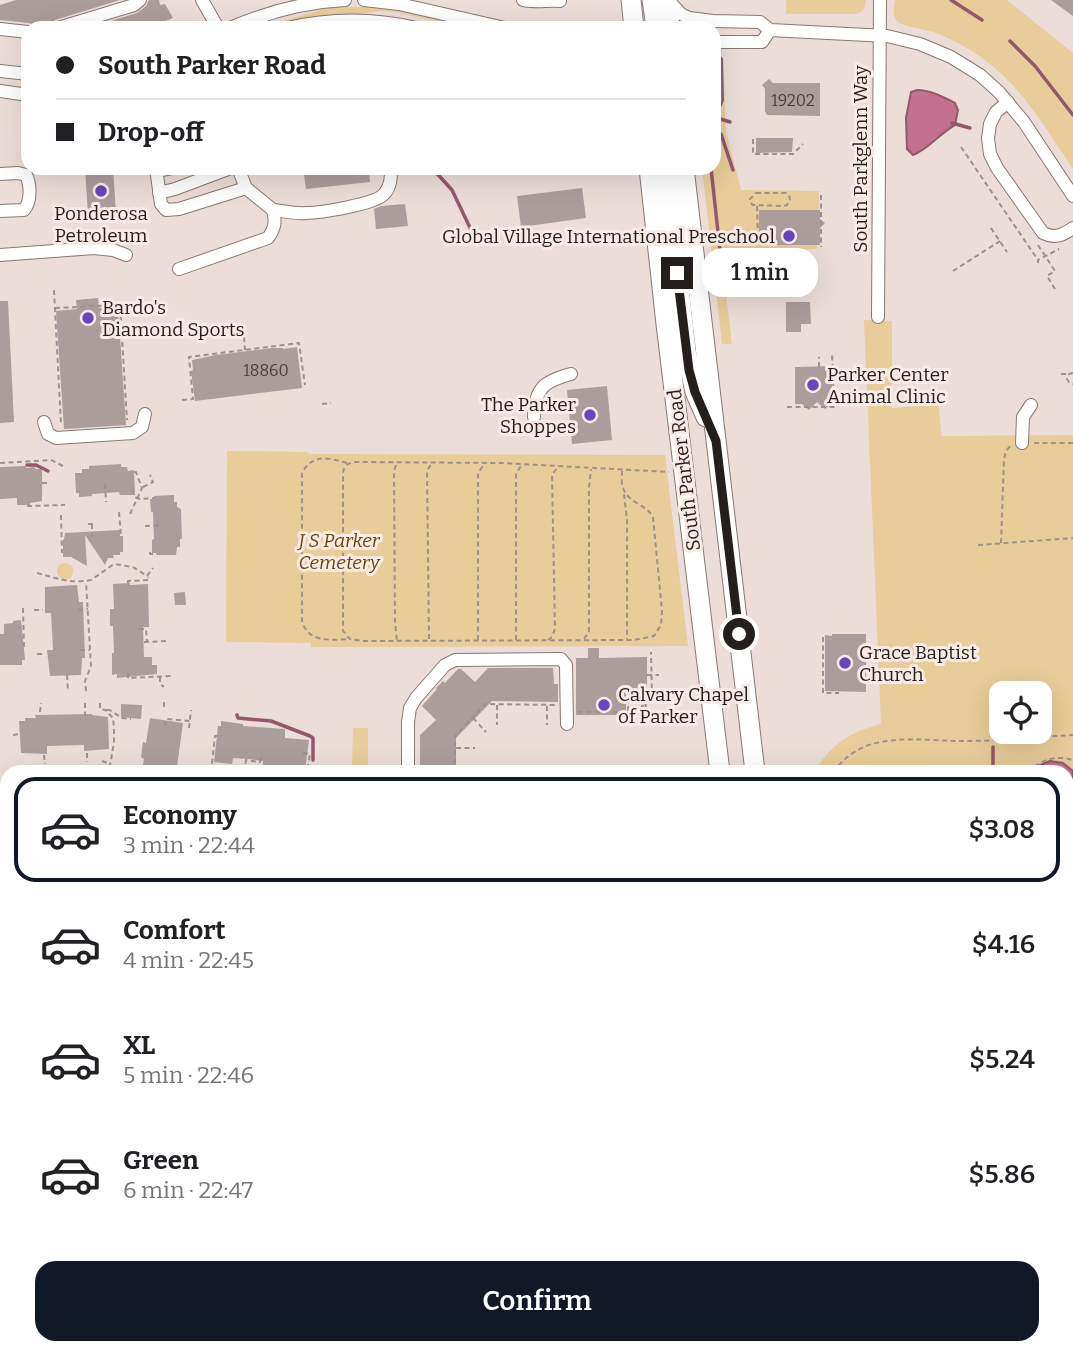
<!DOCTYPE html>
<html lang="en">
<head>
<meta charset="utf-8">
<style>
  :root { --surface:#fff; --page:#f6f6f6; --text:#202124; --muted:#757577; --line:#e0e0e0; --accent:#111827 }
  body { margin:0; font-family:Bitter,serif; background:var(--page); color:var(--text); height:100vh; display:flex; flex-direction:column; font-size:26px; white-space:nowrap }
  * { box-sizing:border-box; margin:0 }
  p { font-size:23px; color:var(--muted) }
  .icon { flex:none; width:38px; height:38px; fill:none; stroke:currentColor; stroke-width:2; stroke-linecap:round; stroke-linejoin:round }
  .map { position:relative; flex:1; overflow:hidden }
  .drawer { position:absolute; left:0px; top:765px; width:1074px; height:590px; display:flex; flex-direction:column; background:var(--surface); border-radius:21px 21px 0 0; box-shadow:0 7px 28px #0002 }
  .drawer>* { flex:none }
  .banner { position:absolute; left:21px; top:21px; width:700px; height:154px; border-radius:21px; box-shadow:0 7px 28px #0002; display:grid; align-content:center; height:154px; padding:0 35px; background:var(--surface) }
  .fabs { position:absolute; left:989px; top:681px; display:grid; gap:14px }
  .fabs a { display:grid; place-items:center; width:63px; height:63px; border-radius:14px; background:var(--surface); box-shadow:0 7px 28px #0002; font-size:35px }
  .end { position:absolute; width:32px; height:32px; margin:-16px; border:9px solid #241f1d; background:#fff; box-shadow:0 0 0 4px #fff }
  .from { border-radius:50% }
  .bubble { position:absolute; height:49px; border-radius:21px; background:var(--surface); box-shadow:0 7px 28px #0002; font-size:23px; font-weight:600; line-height:49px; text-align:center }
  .banner b { display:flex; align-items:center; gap:24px; height:66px; font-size:26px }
  .banner b+b { border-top:2px solid var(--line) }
  .banner i { width:18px; height:18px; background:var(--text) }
  ul { padding:12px 0 0; list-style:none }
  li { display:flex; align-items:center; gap:21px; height:105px; margin:0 14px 10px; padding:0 21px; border:4px solid transparent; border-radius:21px }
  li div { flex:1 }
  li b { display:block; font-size:26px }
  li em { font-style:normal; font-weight:600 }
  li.selected { border-color:var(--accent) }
  li>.icon { width:63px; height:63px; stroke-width:1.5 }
  .action { display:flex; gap:14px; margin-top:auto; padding:14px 35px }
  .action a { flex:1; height:80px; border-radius:21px; background:var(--accent); color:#fff; font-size:28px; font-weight:600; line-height:80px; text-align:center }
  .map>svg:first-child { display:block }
  .green { fill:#e8cc99; fill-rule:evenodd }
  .water { fill:#c47190; stroke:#94586e; stroke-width:2 }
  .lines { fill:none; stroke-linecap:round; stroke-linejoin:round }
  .stream { stroke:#94586e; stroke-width:3.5 }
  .building { fill:#ac9d9d }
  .minor-casing { stroke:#867974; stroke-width:14 }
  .major-casing { stroke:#867974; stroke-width:18 }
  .highway-casing { stroke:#867974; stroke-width:21 }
  .path { stroke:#9c918d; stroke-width:2; stroke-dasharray:5 3.5; stroke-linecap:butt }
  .minor { stroke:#fff; stroke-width:12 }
  .major { stroke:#fff; stroke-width:16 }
  .highway { stroke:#fff; stroke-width:19 }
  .route { stroke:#241f1d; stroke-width:9 }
  .poi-dot { fill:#6846bf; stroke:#f9eae5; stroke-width:2.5 }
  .labels { text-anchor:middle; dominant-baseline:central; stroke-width:6; stroke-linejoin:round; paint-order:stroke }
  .number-label { font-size:16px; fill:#463e3d }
  .street-label { font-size:19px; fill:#241f1d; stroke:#f9eae5 }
  .poi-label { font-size:19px; fill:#241f1d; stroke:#f9eae5; text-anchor:start }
  .park-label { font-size:19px; font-style:italic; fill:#644907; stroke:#f9eae5 }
</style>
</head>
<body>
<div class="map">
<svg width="1073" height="1354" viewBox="0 0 1073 1354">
  <rect width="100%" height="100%" fill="#ecddd8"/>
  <g class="green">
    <path d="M786,0H866C865,8 863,13 855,14H786Z"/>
    <path d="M895,0H1007L1073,53V169C1041,121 1018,79 967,48C956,42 945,36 933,32C924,29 903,27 897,21C892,16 894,6 895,0Z"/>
    <path d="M331,7C369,5 403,11 440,20L439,22L396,12L381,11L360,14L305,18L267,28H259Z"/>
    <polygon points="714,50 722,50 726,132 741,190 819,191 819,210 759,211 759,245 817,245 817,249 729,250 732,277 724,279 732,344 722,344 702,168 714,168"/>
    <path d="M864,320L892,321V408L939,404L941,436L1073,435V1169L1068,1168V772H813C835,743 845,734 881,724ZM1001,693H1040V732H1001Z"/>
    <polygon points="227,451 308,452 309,454 665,455 688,646 311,647 311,643 226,642"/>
    <circle cx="65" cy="571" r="8"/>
    <polygon points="353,728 368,728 368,766 352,766"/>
  </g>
  <g class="water">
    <polygon points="717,53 722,59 723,100 721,105 716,106 714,104 714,54"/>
    <path d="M917,90C931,90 943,97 955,103L958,110L955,125C940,133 928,150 913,155L907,149L906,118L911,92Z"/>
    <polygon points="1050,761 1063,763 1073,771 1073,780 1068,790 1068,772 1033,772 1038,766"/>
  </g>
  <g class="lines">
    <g class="stream">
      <polyline points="951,0 982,20"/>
      <polyline points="1010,41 1035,66 1073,115"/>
      <polyline points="714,117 730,122"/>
      <polyline points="714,118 719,129"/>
      <polyline points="952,123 970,128"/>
      <polyline points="721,134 733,170"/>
      <polyline points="432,168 452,190 475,238"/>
      <polyline points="711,168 723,278"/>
      <polyline points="27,465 36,465 48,471"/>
      <polyline points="237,715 238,718 271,721 310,736 313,738 313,760"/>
      <polyline points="993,772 993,747"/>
      <polyline points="766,1348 766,1354"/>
    </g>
  </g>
  <g class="building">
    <polygon points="16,0 120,0 55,20 50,25 40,27 29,23 0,20 0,5"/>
    <polygon points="149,0 159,0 160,5 165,4 173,18 148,28 88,28 137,13 146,6"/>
    <polygon points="1051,0 1073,0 1073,16"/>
    <polygon points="769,79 773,83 820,83 820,116 767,115 765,111 765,89 762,85"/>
    <polygon points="756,138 793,138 792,152 756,153"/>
    <polygon points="85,168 113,168 116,213 88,215"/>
    <polygon points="303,168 369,168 370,182 306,189"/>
    <polygon points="582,188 586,218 521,227 517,196"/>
    <polygon points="405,204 408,226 376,229 374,209 381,206"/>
    <polygon points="759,210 820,210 820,219 825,223 820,228 820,245 759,245"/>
    <polygon points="98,298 99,308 118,307 126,425 64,429 56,311 77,309 76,300"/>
    <polygon points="0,301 8,301 14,422 0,423"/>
    <polygon points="786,302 810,302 811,324 801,324 801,332 786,332"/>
    <polygon points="297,347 302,388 195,401 191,371 193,370 192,360 216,355 272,348 283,348 283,349"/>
    <polygon points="832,366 832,403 825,409 817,402 809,410 802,404 795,404 795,367"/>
    <polygon points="607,386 612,440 572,444 567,390"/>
    <polygon points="121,464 121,467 127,467 128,471 134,470 135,495 120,495 119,492 92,494 92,496 79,497 79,493 76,493 75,473 82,473 82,469 89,469 89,466"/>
    <polygon points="26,466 26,468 35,467 35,469 42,469 42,501 30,503 30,505 17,505 17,498 0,499 0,467"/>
    <polygon points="174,495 174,502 177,502 177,507 181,509 182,539 180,539 180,547 177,547 176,555 158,555 158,553 152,553 152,540 154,539 153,512 151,512 150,499 154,499 154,496"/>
    <polygon points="120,530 120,536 123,536 123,552 120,552 120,555 113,555 114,558 108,558 105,565 85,535 87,566 71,557 63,557 63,540 64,539 65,533"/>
    <polygon points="130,583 130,585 148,584 149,627 143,627 144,657 152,657 152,665 157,665 157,674 117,678 117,674 112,675 112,653 114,653 113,626 110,626 110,609 114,609 113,584"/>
    <polygon points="77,585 79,602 83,602 85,658 82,658 81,675 50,676 47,650 53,650 51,613 45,613 45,587"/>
    <polygon points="185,592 186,605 175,605 174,593"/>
    <polygon points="21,620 25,660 22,660 22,665 0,665 0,634 4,634 4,624 13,623 13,621"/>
    <polygon points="832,634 866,634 866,692 825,691 825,635 832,636"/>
    <polygon points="588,648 599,648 599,658 647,657 647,694 626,694 626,715 576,715 576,658 588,658"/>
    <polygon points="488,668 553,668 554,684 558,684 558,702 492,701 456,738 456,772 420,772 420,735 436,720 422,706 437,689 436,688 443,681 445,683 458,669 461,669 475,682"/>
    <polygon points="121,704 142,705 141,719 121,717"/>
    <polygon points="92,714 92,715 108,717 109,749 84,751 84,745 47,746 47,754 21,753 19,721 25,721 25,718 36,718 35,715"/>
    <polygon points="150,718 183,723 177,767 169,765 168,772 142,772 144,759 141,757 143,742 146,743"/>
    <polygon points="221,721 243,724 243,726 285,729 285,738 309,740 305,771 263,765 263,761 248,759 233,758 232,764 214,762 218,726 221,726"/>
  </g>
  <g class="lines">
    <defs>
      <g id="minor">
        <polyline points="202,0 218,28"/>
        <polyline points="364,0 399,4 505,28"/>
        <path d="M523,0C535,3 548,0 560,1"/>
        <polyline points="668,0 681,14 689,18 713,21 760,22 770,30 887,36 920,44 951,57 980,75 999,92 1024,122 1073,196"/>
        <polyline points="58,28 134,5 140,0"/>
        <path d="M230,28C267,12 304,2 345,0"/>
        <path d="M288,28C331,18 373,18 416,28"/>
        <polyline points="0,29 28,32"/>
        <polyline points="714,42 762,42 770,30"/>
        <polyline points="0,71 28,74"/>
        <polyline points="0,91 28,95"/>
        <path d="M1008,102L996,112L990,124L988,138L990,154L997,168L1043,233C1055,239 1063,235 1073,228"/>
        <polyline points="156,168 161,204 166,210 179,209 246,188"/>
        <polyline points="238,168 246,188 273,210"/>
        <polyline points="156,171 172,168"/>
        <path d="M0,174L18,173L26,175C31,185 31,202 24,210L0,211"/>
        <polyline points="159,193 175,189 231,168"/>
        <polyline points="0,255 94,248 113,250 126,255"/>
        <path d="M179,269L268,238C275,228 276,222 273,210C284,211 295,214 306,213C320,213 376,204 384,194C391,187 391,177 391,168"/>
        <polyline points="878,317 880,0"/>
        <path d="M534,417C535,388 544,381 571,374"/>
        <polyline points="44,422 48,434 56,438 133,433 142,427 145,414"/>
        <polyline points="1022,443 1023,417 1031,405"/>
        <polyline points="408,772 408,722 410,708 416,698 445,665 455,660 561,659 566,665 567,724"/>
        <polyline points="0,1000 7,1001"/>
        <polyline points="216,1348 216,1354"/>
        <polyline points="251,1348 251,1354"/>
        <polyline points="182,1354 183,1349 192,1348"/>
        <polyline points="708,1354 720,1354"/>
        <polyline points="889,1354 892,1348"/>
        <polyline points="904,1354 917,1348"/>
      </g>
      <g id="major">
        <polyline points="1068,1180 1073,1181"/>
        <polyline points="0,1213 7,1213"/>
        <polyline points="0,1240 7,1240"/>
      </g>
      <g id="highway">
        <polyline points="631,0 634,28"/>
        <polyline points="652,0 655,20 658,28"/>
        <polyline points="667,0 670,28"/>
        <polyline points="649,168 666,324 720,772"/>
        <polyline points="666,168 686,351 695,392 706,417"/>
        <polyline points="684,168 755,772"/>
        <polyline points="791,1348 792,1354"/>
        <polyline points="826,1348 827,1354"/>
      </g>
    </defs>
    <use href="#minor" class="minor-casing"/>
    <use href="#major" class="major-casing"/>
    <use href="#highway" class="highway-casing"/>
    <g class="path">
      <polyline points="753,139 753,154 793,154 803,144"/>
      <polyline points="961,147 1038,260"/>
      <polygon points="756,193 786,193 789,195 790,200 787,205 784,206 753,205 750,202 750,199"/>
      <polyline points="821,195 821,247"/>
      <polyline points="757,206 758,240"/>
      <polyline points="991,228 1007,252"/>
      <polyline points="1038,245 1055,271 1047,276 1055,289"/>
      <polyline points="1038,263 1038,260 1059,249"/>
      <polyline points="953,271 1000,241"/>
      <polyline points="54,290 61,425"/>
      <polyline points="55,308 120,305 127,420"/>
      <polyline points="244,337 245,350"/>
      <polyline points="819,367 819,357"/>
      <polyline points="1073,373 1069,374 1067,379 1069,382 1073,384"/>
      <polyline points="1061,374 1068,374"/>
      <polyline points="182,400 193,399 189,357 299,343 305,385"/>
      <polyline points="322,404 331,403"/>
      <polyline points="787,407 834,407 832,353"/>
      <polyline points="1034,443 1073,443"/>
      <polyline points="0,463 51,460 63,466"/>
      <path d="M347,463C328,458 313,453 302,473V621C308,643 331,640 349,639"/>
      <polyline points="396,465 394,471 395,622 397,641"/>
      <path d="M622,471C622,476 621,483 623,488C628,503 646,504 653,517L662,611L661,625L654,636L634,640L363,641L350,639L343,631V473C344,465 348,463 355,462L502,463L669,472"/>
      <polyline points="42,483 48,483"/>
      <polyline points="105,484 106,502"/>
      <polyline points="143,487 153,482 150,475"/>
      <polyline points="133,490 134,497 140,499 154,498"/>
      <polyline points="624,494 627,520 627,639"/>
      <polyline points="28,505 28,506 65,505"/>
      <polyline points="119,512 121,536"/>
      <polyline points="130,514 142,488 136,472 134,472"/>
      <polyline points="61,515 62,553"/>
      <polyline points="88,524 95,524"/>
      <polyline points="92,524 92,541"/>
      <polyline points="145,526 162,525"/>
      <polyline points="1001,543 1004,459 1006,451 1011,445"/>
      <polyline points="978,545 1073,538"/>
      <polyline points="150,552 150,554 158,554"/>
      <path d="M37,573C56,578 70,584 91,580L114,564L133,567L147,576L153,568"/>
      <polyline points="128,583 128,581 149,580 148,577"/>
      <polyline points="23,608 24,650"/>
      <polyline points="34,610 43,610"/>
      <polyline points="78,610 88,609"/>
      <polyline points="139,629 146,629 147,641"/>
      <polyline points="823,637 823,693 839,693"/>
      <polyline points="429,639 427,471 431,464"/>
      <polyline points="584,639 589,632 589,487 591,469"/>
      <polyline points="478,640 478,473 485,463"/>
      <polyline points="516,640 516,474 521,466"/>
      <polyline points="548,640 552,637 555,629 552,475 557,468"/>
      <polyline points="144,642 169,641"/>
      <polyline points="80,650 90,650"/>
      <polyline points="37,654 45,654"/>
      <polyline points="128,673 128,678 171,676"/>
      <polyline points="67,675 68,691"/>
      <polyline points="647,675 659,675"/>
      <polyline points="160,677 160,684 164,687"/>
      <polyline points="86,691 85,681 91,666 86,582"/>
      <polyline points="164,702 164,710"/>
      <polyline points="85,703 85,718"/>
      <polyline points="100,703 100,709 106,710 106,711 113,718 114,729 114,742 109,772"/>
      <polyline points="497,705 497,725"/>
      <polyline points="547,706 547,725"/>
      <polyline points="107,710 110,710 122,718 131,719"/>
      <polyline points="40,712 41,703"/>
      <polyline points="578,712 628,712 628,707 644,706"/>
      <polyline points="473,718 486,732"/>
      <polyline points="647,724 645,696 652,696 651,652"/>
      <polyline points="165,726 166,719 190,721"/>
      <polyline points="189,728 191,710"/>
      <polyline points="13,735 20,734"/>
      <polyline points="456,748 475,748"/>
      <polyline points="87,753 87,762"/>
      <polyline points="303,753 310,754 307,772"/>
      <polyline points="44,755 45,764"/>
      <polyline points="102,761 110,764"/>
      <polyline points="175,772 176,766"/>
      <polyline points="211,772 215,736 222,736"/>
      <polyline points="244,772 246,760 260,762 262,754"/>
      <polyline points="349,772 354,766"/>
      <polyline points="455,772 455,736 485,704 555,705"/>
      <path d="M833,772C843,759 857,748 872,744C902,736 934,741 964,741C1001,741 1037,737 1073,735"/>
      <path d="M1028,772C1042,759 1055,755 1073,760"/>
      <polyline points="0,808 1,808"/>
      <polyline points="1068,826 1073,821"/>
      <polyline points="1068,839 1073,839"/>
      <polyline points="1,894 7,894"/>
      <polyline points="1068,909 1073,910"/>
      <polyline points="0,985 7,986"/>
      <polyline points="0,1016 7,1016"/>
      <polyline points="1068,1059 1073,1059"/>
      <polyline points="0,1063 2,1063"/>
      <polyline points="1068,1080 1073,1079"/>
      <polyline points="1068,1102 1073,1101"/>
      <polyline points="0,1111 3,1111 4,1122"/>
      <polyline points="1068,1114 1073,1115"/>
      <polyline points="0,1146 5,1146 4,1135"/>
      <polyline points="1068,1153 1071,1131"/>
      <polyline points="1068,1323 1073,1317"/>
      <polyline points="0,1326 7,1322"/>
      <polyline points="0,1336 7,1334"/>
      <polyline points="137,1348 143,1348"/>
      <polyline points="145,1348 147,1354"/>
    </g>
    <use href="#minor" class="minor"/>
    <use href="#major" class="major"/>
    <use href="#highway" class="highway"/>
  </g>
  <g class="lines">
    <polyline class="route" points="677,273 689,370 695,392 716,441 739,634"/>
  </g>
  <g class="poi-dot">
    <circle cx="101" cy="191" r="7"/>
    <circle cx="789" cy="236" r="7"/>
    <circle cx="88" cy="318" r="7"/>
    <circle cx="813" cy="385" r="7"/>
    <circle cx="590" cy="415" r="7"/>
    <circle cx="845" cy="663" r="7"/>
    <circle cx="604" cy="705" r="7"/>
  </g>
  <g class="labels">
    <g class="number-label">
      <text x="793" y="100">19202</text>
      <text x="266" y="370">18860</text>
    </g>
    <g class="street-label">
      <text transform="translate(860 159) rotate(-90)">South Parkglenn Way</text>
      <text transform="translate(684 470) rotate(-97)">South Parker Road</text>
    </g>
    <g class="poi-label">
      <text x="101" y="213" text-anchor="middle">Ponderosa<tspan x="101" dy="22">Petroleum</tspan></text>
      <text x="775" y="236" text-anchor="end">Global Village International Preschool</text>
      <text x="102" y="307">Bardo's<tspan x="102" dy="22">Diamond Sports</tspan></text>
      <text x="827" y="374">Parker Center<tspan x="827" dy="22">Animal Clinic</tspan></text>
      <text x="576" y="404" text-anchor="end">The Parker<tspan x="576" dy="22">Shoppes</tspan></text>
      <text x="859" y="652">Grace Baptist<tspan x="859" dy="22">Church</tspan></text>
      <text x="618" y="694">Calvary Chapel<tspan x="618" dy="22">of Parker</tspan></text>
    </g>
    <g class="park-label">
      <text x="339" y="540">J S Parker<tspan x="339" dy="22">Cemetery</tspan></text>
    </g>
  </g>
</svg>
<div class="fabs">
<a><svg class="icon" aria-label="locate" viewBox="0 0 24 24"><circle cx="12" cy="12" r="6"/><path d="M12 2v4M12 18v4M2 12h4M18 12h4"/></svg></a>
</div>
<i class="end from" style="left:739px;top:634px"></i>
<i class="end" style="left:677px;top:273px"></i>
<div class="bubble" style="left:702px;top:248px;width:116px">1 min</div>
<div class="banner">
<b><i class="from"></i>South Parker Road</b>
<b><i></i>Drop-off</b>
</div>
<section class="drawer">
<ul>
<li class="selected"><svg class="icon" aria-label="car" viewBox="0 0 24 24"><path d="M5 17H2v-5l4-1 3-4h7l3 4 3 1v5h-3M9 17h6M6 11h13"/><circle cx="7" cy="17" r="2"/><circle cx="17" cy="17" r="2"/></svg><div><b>Economy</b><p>3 min · 22:44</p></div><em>$3.08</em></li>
<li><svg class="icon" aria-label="car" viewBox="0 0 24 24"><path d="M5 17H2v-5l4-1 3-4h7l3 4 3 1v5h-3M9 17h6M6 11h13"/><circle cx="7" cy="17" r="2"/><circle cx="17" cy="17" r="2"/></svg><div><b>Comfort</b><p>4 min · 22:45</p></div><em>$4.16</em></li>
<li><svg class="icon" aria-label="car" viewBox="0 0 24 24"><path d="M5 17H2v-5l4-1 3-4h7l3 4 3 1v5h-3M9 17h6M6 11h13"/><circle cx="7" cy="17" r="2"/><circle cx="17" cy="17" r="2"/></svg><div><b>XL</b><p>5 min · 22:46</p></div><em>$5.24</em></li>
<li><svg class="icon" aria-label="car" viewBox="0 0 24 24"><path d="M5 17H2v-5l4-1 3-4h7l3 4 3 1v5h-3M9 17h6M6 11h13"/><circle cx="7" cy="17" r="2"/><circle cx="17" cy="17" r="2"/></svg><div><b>Green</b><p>6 min · 22:47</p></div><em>$5.86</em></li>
</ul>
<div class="action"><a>Confirm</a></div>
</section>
</div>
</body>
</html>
